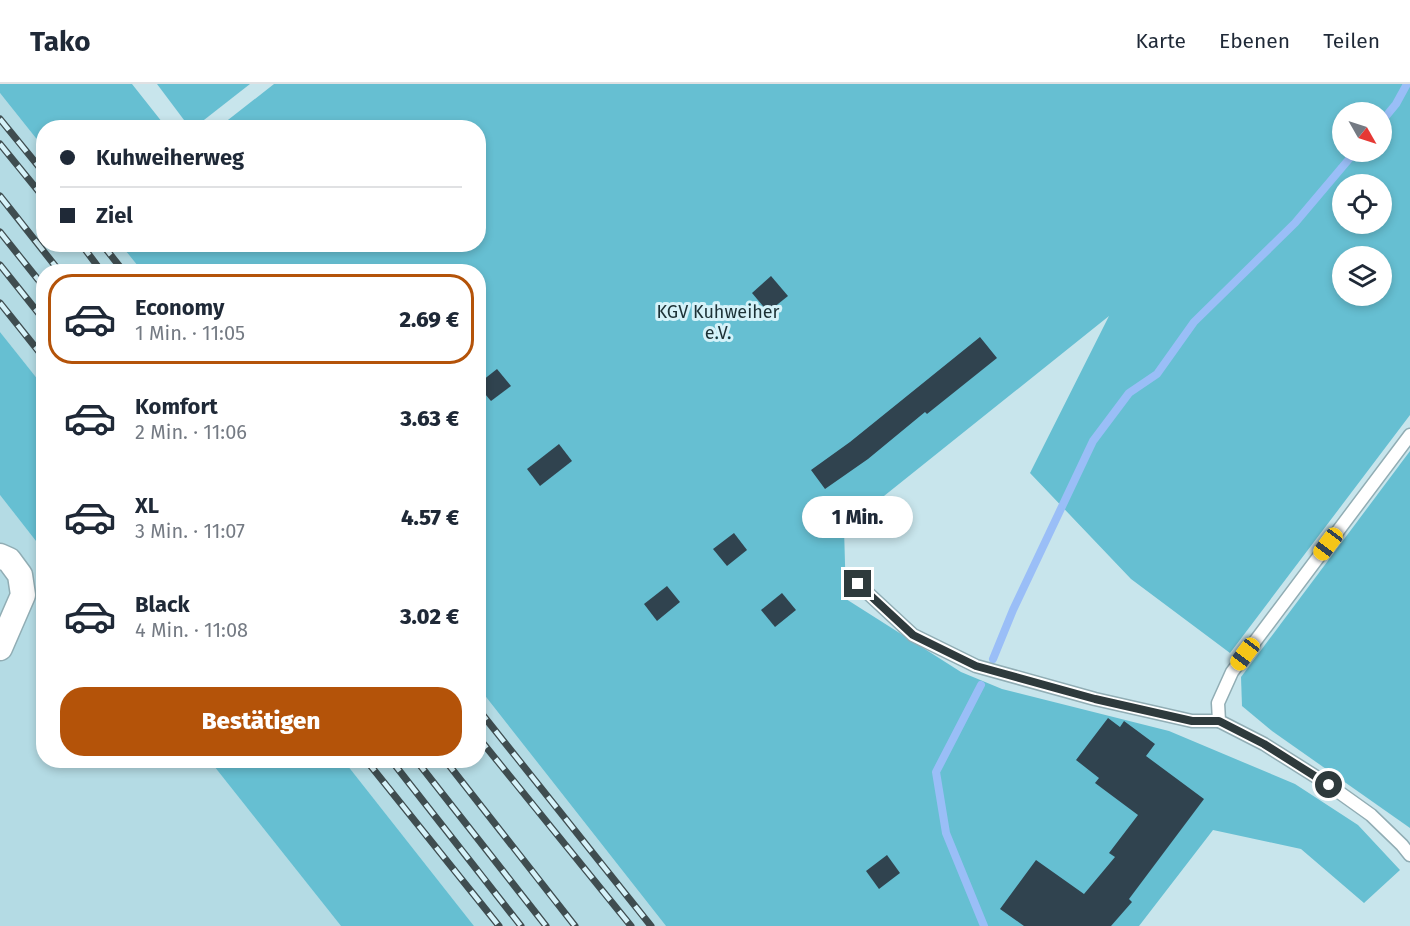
<!DOCTYPE html>
<html lang="de">
<head>
<meta charset="utf-8">
<style>
  :root { --surface:#fff; --page:#f2f2f3; --text:#1f2937; --muted:#747a83; --line:#e0e1e3; --accent:#b45309 }
  body { margin:0; font-family:"Fira Sans",sans-serif; background:var(--page); color:var(--text); height:100vh; display:flex; flex-direction:column; font-size:22px; white-space:nowrap }
  * { box-sizing:border-box; margin:0 }
  p { font-size:20px; color:var(--muted) }
  .icon { flex:none; width:33px; height:33px; fill:none; stroke:currentColor; stroke-width:2; stroke-linecap:round; stroke-linejoin:round }
  .map { position:relative; flex:1; overflow:hidden }
  .side { position:absolute; left:36px; top:180px; width:450px; height:504px; display:flex; flex-direction:column; background:var(--surface); border-radius:24px; box-shadow:0 3px 9px #0003 }
  .side>* { flex:none }
  .guide { position:absolute; left:36px; top:36px; width:450px; height:132px; border-radius:24px; box-shadow:0 3px 9px #0003; display:grid; align-content:center; height:132px; padding:0 24px; background:var(--surface) }
  .needle { width:39px; rotate:129deg }
  .controls { position:absolute; left:1332px; top:18px; display:grid; gap:12px }
  .controls a { display:grid; place-items:center; width:60px; height:60px; border-radius:50%; background:var(--surface); box-shadow:0 3px 9px #0003; font-size:30px }
  .end { position:absolute; width:27px; height:27px; margin:-14px; border:8px solid #2e3a3c; background:#fff; box-shadow:0 0 0 3px #fff }
  .from { border-radius:50% }
  .bubble { position:absolute; height:42px; border-radius:21px; background:var(--surface); box-shadow:0 3px 9px #0003; font-size:20px; font-weight:800; line-height:42px; text-align:center }
  .car { position:absolute; width:18px; height:36px; margin:-18px -9px; border-radius:8px; box-shadow:0 0 4px 2px #0007; background:linear-gradient(#f5c518 24%,#345 0 40%,#f5c518 0 76%,#345 0 86%,#f5c518 0) }
  .guide b { display:flex; align-items:center; gap:21px; height:57px; font-size:22px }
  .guide b+b { border-top:2px solid var(--line) }
  .guide i { width:15px; height:15px; background:var(--text) }
  ul { padding:10px 0 0; list-style:none }
  li { display:flex; align-items:center; gap:18px; height:90px; margin:0 12px 9px; padding:0 12px; border:3px solid transparent; border-radius:24px }
  li div { flex:1 }
  li b { display:block; font-size:22px }
  li em { font-style:normal; font-weight:800 }
  li.active { border-color:var(--accent) }
  li>.icon { width:54px; height:54px; stroke-width:1.5 }
  .primary-button { display:flex; gap:12px; margin-top:auto; padding:12px 24px }
  .primary-button a { flex:1; height:69px; border-radius:24px; background:var(--accent); color:#fff; font-size:24px; font-weight:800; line-height:69px; text-align:center }
  header { display:flex; align-items:center; gap:36px; box-sizing:border-box; height:84px; padding:0 30px; background:var(--surface); border-bottom:2px solid var(--line) }
  header strong { font-size:28px }
  nav { display:flex; gap:33px; margin-inline-start:auto; font-size:21px }
  .map>svg:first-child { display:block }
  .built { fill:#b4dbe4 }
  .green { fill:#66bfd2; fill-rule:evenodd }
  .lines { fill:none; stroke-linecap:round; stroke-linejoin:round }
  .stream { stroke:#9abef7; stroke-width:8 }
  .building { fill:#30434f }
  .service-casing { stroke:#91adb4; stroke-width:15 }
  .minor-casing { stroke:#91adb4; stroke-width:27 }
  .service { stroke:#fff; stroke-width:12 }
  .minor { stroke:#fff; stroke-width:24 }
  .rail-casing { stroke:#3f4d50; stroke-width:7 }
  .rail { stroke:#d5f2f9; stroke-width:4.5; stroke-dasharray:14; stroke-linecap:butt }
  .route { stroke:#2e3a3c; stroke-width:8 }
  .labels { text-anchor:middle; dominant-baseline:central; stroke-width:6; stroke-linejoin:round; paint-order:stroke }
  .park-label { font-size:18px; fill:#1c3136; stroke:#d5f2f9 }
</style>
</head>
<body>
<header>
<strong>Tako</strong>
<nav><a>Karte</a><a>Ebenen</a><a>Teilen</a></nav>
</header>
<div class="map">
<svg width="1410" height="842" viewBox="0 0 1410 842">
  <rect width="100%" height="100%" fill="#c8e5ec"/>
  <g class="built">
    <polygon points="0,9 43,63 44,160 121,161 142,187 44,188 43,302 0,248"/>
    <polygon points="0,411 43,466 44,676 210,677 341,842 0,842"/>
    <polygon points="479,604 666,842 474,842 344,677 478,676"/>
  </g>
  <g class="green">
    <polygon points="0,0 132,0 166,43 44,44 43,63 0,9"/>
    <polygon points="157,0 250,0 195,43 190,44"/>
    <path d="M274,0H1410V331L1230,569L1131,495L1030,389L1109,232L844,444L846,515L961,588L1002,605L1169,647L1295,700L1358,741L1400,786L1364,819L1301,765L1213,746L1139,842H666L479,604L478,188L142,187L121,161L478,160V44L219,43ZM1342,28H1382V68H1342ZM1342,100H1382V140H1342ZM1342,172H1382V212H1342Z"/>
    <polygon points="0,248 43,302 43,466 0,411"/>
    <polygon points="1410,367 1410,744 1272,647 1242,622 1241,593"/>
    <polygon points="210,677 344,677 474,842 341,842"/>
  </g>
  <g class="lines">
    <g class="stream">
      <polyline points="1382,37 1396,20 1407,0"/>
      <polyline points="993,575 1013,526 1093,357 1129,309 1157,290 1194,238 1295,139 1355,68"/>
      <polyline points="981,601 936,688 946,749 984,842"/>
    </g>
  </g>
  <g class="building">
    <polygon points="771,192 788,212 768,228 752,209"/>
    <polygon points="980,253 997,274 927,330 925,328 868,375 825,405 811,386 850,358"/>
    <polygon points="497,285 511,302 491,317 478,302 478,300"/>
    <polygon points="559,360 572,377 540,402 527,385"/>
    <polygon points="734,449 747,466 727,482 713,465"/>
    <polygon points="667,502 680,518 657,537 644,520"/>
    <polygon points="782,509 796,526 775,543 761,526"/>
    <polygon points="1108,634 1120,643 1124,637 1155,660 1146,672 1204,715 1129,815 1132,818 1111,842 1024,842 1000,825 1036,776 1084,810 1115,773 1109,769 1138,731 1095,699 1099,694 1076,676"/>
    <polygon points="887,771 900,789 879,805 866,787"/>
  </g>
  <g class="lines">
    <defs>
      <g id="service">
        <polyline points="1410,351 1232,588 1218,619 1219,637 1264,660 1329,701 1371,731 1402,761 1410,771"/>
        <polyline points="858,500 913,551 976,582 1095,615 1192,637 1219,637"/>
      </g>
      <polyline id="minor" points="0,472 9,476 20,491 23,511 0,564"/>
    </defs>
    <use href="#service" class="service-casing"/>
    <use href="#minor" class="minor-casing"/>
    <use href="#service" class="service"/>
    <use href="#minor" class="minor"/>
    <defs>
      <g id="rail">
        <polyline points="0,35 44,89"/>
        <polyline points="0,60 44,114"/>
        <polyline points="0,112 60,188"/>
        <polyline points="0,148 44,203"/>
        <polyline points="81,160 102,188"/>
        <polyline points="102,160 124,188"/>
        <polyline points="0,181 44,236"/>
        <polyline points="0,219 44,274"/>
        <polyline points="478,625 651,842"/>
        <polyline points="478,653 631,842"/>
        <polyline points="366,676 499,842"/>
        <polyline points="391,676 521,842"/>
        <polyline points="416,676 546,842"/>
        <polyline points="445,676 575,842"/>
      </g>
    </defs>
    <use href="#rail" class="rail-casing"/>
    <use href="#rail" class="rail"/>
  </g>
  <g class="lines">
    <polyline class="route" points="858,500 913,551 976,582 1095,615 1192,637 1219,637 1264,660 1329,701"/>
  </g>
  <g class="labels">
    <g class="park-label">
      <text x="718" y="228">KGV Kuhweiher<tspan x="718" dy="21">e.V.</tspan></text>
    </g>
  </g>
</svg>
<div class="controls">
<a><svg class="needle" viewBox="-14 -14 28 28"><path d="M0-13l5 13h-10z" fill="#e53935"/><path d="M0 13l5-13h-10z" fill="#747a83"/></svg></a>
<a><svg class="icon" aria-label="locate" viewBox="0 0 24 24"><circle cx="12" cy="12" r="6"/><path d="M12 2v4M12 18v4M2 12h4M18 12h4"/></svg></a>
<a><svg class="icon" aria-label="layers" viewBox="0 0 24 24"><path d="M12 4l9 5-9 5-9-5zM3 14l9 5 9-5"/></svg></a>
</div>
<i class="end from" style="left:1329px;top:701px"></i>
<i class="end" style="left:858px;top:500px"></i>
<div class="bubble" style="left:802px;top:412px;width:111px">1 Min.</div>
<i class="car" style="left:1328px;top:460px;rotate:217deg"></i>
<i class="car" style="left:1245px;top:570px;rotate:217deg"></i>
<div class="guide">
<b><i class="from"></i>Kuhweiherweg</b>
<b><i></i>Ziel</b>
</div>
<section class="side">
<ul>
<li class="active"><svg class="icon" aria-label="car" viewBox="0 0 24 24"><path d="M5 17H2v-5l4-1 3-4h7l3 4 3 1v5h-3M9 17h6M6 11h13"/><circle cx="7" cy="17" r="2"/><circle cx="17" cy="17" r="2"/></svg><div><b>Economy</b><p>1 Min. · 11:05</p></div><em>2.69 €</em></li>
<li><svg class="icon" aria-label="car" viewBox="0 0 24 24"><path d="M5 17H2v-5l4-1 3-4h7l3 4 3 1v5h-3M9 17h6M6 11h13"/><circle cx="7" cy="17" r="2"/><circle cx="17" cy="17" r="2"/></svg><div><b>Komfort</b><p>2 Min. · 11:06</p></div><em>3.63 €</em></li>
<li><svg class="icon" aria-label="car" viewBox="0 0 24 24"><path d="M5 17H2v-5l4-1 3-4h7l3 4 3 1v5h-3M9 17h6M6 11h13"/><circle cx="7" cy="17" r="2"/><circle cx="17" cy="17" r="2"/></svg><div><b>XL</b><p>3 Min. · 11:07</p></div><em>4.57 €</em></li>
<li><svg class="icon" aria-label="car" viewBox="0 0 24 24"><path d="M5 17H2v-5l4-1 3-4h7l3 4 3 1v5h-3M9 17h6M6 11h13"/><circle cx="7" cy="17" r="2"/><circle cx="17" cy="17" r="2"/></svg><div><b>Black</b><p>4 Min. · 11:08</p></div><em>3.02 €</em></li>
</ul>
<div class="primary-button"><a>Bestätigen</a></div>
</section>
</div>
</body>
</html>
